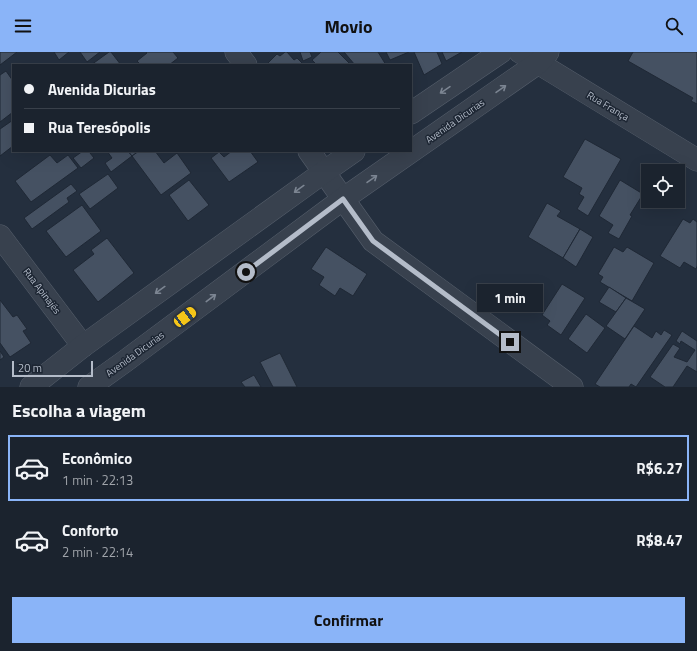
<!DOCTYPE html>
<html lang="pt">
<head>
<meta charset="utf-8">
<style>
  :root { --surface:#1b232e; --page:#242b36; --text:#f1f3f6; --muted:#a0a4aa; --line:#39404a; --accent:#8ab4f8 }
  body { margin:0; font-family:"Titillium Web",sans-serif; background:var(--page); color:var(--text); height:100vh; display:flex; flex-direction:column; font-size:15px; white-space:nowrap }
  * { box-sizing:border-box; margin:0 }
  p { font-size:13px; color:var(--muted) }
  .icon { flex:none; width:22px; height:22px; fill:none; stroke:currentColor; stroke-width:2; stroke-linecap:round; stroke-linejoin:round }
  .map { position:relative; height:335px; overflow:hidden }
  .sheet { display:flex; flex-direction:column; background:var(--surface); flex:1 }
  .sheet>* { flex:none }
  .top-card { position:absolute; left:12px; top:12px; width:400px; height:88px; border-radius:0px; box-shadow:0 4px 16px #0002,0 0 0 1px var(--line); display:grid; align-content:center; height:88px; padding:0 12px; background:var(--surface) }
  .fabs { position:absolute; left:641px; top:112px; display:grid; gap:8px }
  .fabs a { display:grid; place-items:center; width:44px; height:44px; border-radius:0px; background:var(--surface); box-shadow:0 4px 16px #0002,0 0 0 1px var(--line); font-size:20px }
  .scale { position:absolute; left:12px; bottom:10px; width:81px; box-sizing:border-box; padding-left:4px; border:2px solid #b4bcc9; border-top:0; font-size:11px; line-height:14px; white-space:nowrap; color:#b4bcc9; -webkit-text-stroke:3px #1d2633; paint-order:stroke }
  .end { position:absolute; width:18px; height:18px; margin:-9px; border:5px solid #b4bcc9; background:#111; box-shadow:0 0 0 2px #111 }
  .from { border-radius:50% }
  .bubble { position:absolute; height:28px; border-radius:0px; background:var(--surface); box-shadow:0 4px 16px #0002,0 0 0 1px var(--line); font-size:13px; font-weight:700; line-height:28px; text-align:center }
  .car { position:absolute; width:12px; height:24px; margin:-12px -6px; border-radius:5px; box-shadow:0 0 3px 1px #0007; background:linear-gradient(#f5c518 24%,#345 0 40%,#f5c518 0 76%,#345 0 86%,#f5c518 0) }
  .top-card b { display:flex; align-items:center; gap:14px; height:38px; font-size:15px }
  .top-card b+b { border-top:1px solid var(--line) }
  .top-card i { width:10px; height:10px; background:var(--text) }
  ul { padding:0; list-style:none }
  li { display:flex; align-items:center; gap:12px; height:66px; margin:0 8px 6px; padding:0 4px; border:2px solid transparent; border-radius:0px }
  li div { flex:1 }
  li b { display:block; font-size:15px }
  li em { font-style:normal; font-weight:700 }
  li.active { border-color:var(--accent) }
  li>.icon { width:36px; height:36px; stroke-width:1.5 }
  h2 { padding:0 12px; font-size:18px; line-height:48px }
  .primary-button { display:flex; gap:8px; margin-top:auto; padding:8px 12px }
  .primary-button a { flex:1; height:46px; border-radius:0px; background:var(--accent); color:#111; font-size:16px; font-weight:700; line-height:46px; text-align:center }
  header { display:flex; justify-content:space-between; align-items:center; height:52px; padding:0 12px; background:var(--accent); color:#111; font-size:18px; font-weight:700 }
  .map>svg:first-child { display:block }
  .building { fill:#455162; stroke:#1f2835 }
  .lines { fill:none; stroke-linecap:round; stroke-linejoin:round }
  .minor-casing { stroke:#565f6c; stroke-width:23 }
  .minor { stroke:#38414e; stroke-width:22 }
  .oneway { stroke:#7c8592 }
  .route { stroke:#b4bcc9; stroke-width:5 }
  .labels { text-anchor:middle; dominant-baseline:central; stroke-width:3; stroke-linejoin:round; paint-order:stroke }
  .street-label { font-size:10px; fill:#b4bcc9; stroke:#1d2633 }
</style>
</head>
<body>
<header><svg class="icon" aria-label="menu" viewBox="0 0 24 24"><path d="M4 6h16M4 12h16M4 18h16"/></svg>Movio<svg class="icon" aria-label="search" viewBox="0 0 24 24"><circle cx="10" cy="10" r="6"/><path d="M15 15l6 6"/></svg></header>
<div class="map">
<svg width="697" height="335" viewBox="0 0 697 335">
  <rect width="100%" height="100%" fill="#242f3e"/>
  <g class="building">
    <polygon points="0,0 17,0 0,13"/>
    <polygon points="54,0 69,0 59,8"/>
    <polygon points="80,0 100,0 87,10"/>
    <polygon points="109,0 111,0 121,13 91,13"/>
    <polygon points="146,0 173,0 178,6 169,13 141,13 137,9 147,1"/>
    <polygon points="285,0 287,0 294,8 297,6 302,11 300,13 269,13 268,11 277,2 280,4"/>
    <polygon points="300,0 310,0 312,5 303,9"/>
    <polygon points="321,0 338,0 349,11 346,13 312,13 315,11 312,8"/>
    <polygon points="344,0 378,0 386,13 355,13"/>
    <polygon points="386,0 409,0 390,8"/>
    <polygon points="414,0 437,0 442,12 424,23"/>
    <polygon points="442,0 462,0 446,9"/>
    <polygon points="633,0 697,0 697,52 691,49 693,46 628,9"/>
    <polygon points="6,19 13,29 13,60 0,70 0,23"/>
    <polygon points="13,68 13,94 0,104 0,77"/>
    <polygon points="585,87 621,107 588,164 577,157 584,145 579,142 582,136 563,125"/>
    <polygon points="83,99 93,99 90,101 94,106 81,116 73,106"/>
    <polygon points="107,99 128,99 132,104 111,120 105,111 112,106"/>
    <polygon points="128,99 139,99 132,104"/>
    <polygon points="139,99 155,99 164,111 177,101 191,121 161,143 132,104"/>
    <polygon points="232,99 250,99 258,110 229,130 211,106 219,100 224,105"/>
    <polygon points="50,103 57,111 68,103 78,116 31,150 15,129"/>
    <polygon points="108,122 118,136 90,157 79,142"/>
    <polygon points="189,128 209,153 188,169 169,143"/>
    <polygon points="620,128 643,142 630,163 632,164 619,187 608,181 613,173 599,164"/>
    <polygon points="71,132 77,139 67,146 69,150 32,177 24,166"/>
    <polygon points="547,151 561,159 557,164 580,177 563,206 528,185"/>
    <polygon points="82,153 101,179 66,205 46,179"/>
    <polygon points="683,167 690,171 693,167 697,170 697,214 696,217 684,210 680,216 660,204"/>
    <polygon points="580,177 593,185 576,215 563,206"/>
    <polygon points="107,186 134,221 98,250 73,218 94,202 91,198"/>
    <polygon points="326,195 367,222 353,244 340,236 335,244 319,233 324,225 311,217"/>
    <polygon points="614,195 623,200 627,195 654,211 632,249 600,230 603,225 598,222"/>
    <polygon points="562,232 585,246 561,283 547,273 550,269 542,263"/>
    <polygon points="609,235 626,246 616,260 599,250"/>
    <polygon points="626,246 645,257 625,287 606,274"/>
    <polygon points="0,248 13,265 17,263 27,277 23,279 31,291 10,305 0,291"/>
    <polygon points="586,262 605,276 587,301 568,287"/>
    <polygon points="634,274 652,286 656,279 661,283 664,278 672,283 636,335 631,332 629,335 600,335 595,332"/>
    <polygon points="682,279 697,289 697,320 687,314 673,335 665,335 650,325 673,292 680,296 674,305 687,310 695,298 681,289 680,292 676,289"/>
    <polygon points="0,299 4,305 0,308"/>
    <polygon points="280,301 297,335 273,335 260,310"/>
    <polygon points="254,323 261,335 245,335 241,330"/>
  </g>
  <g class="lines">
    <defs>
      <g id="minor">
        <polyline points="236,0 246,13"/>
        <polyline points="520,0 697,108"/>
        <polyline points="411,61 501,0"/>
        <polyline points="309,99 373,189 572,335"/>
        <polyline points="0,184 83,294"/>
        <polyline points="31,335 83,294 324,120 354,99"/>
        <polyline points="89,335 124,310 343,147 538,11 548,0"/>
      </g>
    </defs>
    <use href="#minor" class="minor-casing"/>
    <use href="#minor" class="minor"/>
  </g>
  <defs><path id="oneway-shaft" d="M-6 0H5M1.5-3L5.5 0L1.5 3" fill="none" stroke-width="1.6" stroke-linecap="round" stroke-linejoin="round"/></defs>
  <g class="oneway">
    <use href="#oneway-shaft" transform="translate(501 37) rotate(-35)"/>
    <use href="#oneway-shaft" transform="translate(445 38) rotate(146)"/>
    <use href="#oneway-shaft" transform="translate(372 127) rotate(-35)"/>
    <use href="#oneway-shaft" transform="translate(299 137) rotate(144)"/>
    <use href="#oneway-shaft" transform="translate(160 238) rotate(144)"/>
    <use href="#oneway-shaft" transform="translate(211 246) rotate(-37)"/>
  </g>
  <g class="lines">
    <polyline class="route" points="246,220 343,147 373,189 510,290"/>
  </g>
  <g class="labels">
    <g class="street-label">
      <text transform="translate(608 54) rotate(31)">Rua França</text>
      <text transform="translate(455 69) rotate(-35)">Avenida Dicurias</text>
      <text transform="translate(42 239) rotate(53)">Rua Apinajés</text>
      <text transform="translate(135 302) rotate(-36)">Avenida Dicurias</text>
    </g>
  </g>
</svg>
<div class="fabs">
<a><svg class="icon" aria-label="locate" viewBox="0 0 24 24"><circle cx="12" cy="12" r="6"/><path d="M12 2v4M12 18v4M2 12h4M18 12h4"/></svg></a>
</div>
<div class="scale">20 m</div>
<i class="end from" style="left:246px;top:220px"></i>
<i class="end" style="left:510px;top:290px"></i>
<div class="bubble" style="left:477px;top:232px;width:66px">1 min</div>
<i class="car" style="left:185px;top:265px;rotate:53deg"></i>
<div class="top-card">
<b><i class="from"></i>Avenida Dicurias</b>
<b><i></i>Rua Teresópolis</b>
</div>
</div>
<section class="sheet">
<h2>Escolha a viagem</h2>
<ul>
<li class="active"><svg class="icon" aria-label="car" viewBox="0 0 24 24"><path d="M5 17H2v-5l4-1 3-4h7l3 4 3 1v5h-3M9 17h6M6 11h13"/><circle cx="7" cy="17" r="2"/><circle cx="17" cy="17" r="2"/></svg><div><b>Econômico</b><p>1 min · 22:13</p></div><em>R$6.27</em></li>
<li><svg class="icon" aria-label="car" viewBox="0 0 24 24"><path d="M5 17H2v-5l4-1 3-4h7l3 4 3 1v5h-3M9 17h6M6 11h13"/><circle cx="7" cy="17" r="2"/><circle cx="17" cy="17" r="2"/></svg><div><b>Conforto</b><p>2 min · 22:14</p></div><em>R$8.47</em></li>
</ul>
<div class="primary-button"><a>Confirmar</a></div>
</section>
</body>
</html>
